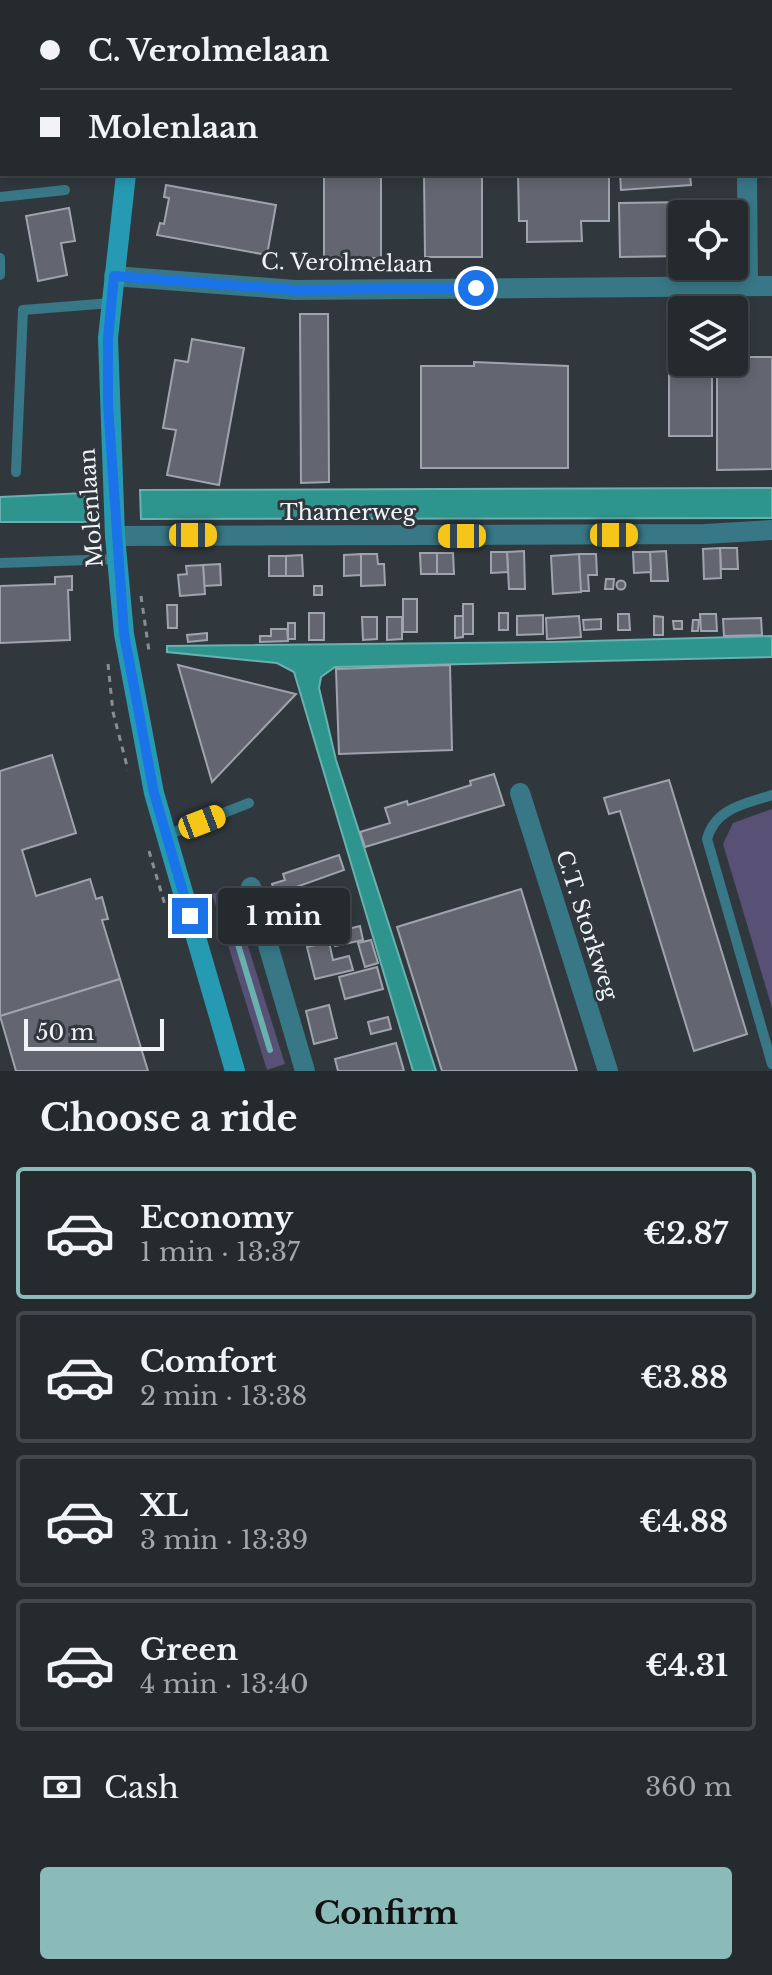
<!DOCTYPE html>
<html lang="en">
<head>
<meta charset="utf-8">
<style>
  :root { --surface:#242a2e; --page:#30363a; --text:#f1f3f6; --muted:#a3a7aa; --line:#41464a; --accent:#8bbbb9 }
  body { margin:0; font-family:"Libre Baskerville",serif; background:var(--page); color:var(--text); height:100vh; display:flex; flex-direction:column; font-size:30px; white-space:nowrap }
  * { box-sizing:border-box; margin:0 }
  p { font-size:26px; color:var(--muted) }
  .icon { flex:none; width:44px; height:44px; fill:none; stroke:currentColor; stroke-width:2; stroke-linecap:round; stroke-linejoin:round }
  .map { position:relative; height:1071px; overflow:hidden }
  .details { display:flex; flex-direction:column; background:var(--surface); flex:1 }
  .details>* { flex:none }
  .guide { position:absolute; left:0px; top:0px; width:772px; height:176px; box-shadow:0 4px 12px #0003,0 0 0 2px var(--line); display:grid; align-content:center; height:176px; padding:0 40px; background:var(--surface) }
  .fabs { position:absolute; left:668px; top:200px; display:grid; gap:16px }
  .fabs a { display:grid; place-items:center; width:80px; height:80px; border-radius:8px; background:var(--surface); box-shadow:0 4px 12px #0003,0 0 0 2px var(--line); font-size:40px }
  .scale { position:absolute; left:24px; bottom:20px; width:140px; box-sizing:border-box; padding-left:8px; border:4px solid #eff4f8; border-top:0; font-size:22px; line-height:28px; white-space:nowrap; color:#eff4f8; -webkit-text-stroke:6px #30383e; paint-order:stroke }
  .end { position:absolute; width:36px; height:36px; margin:-18px; border:10px solid #1a73e8; background:#fff; box-shadow:0 0 0 4px #fff }
  .from { border-radius:50% }
  .bubble { position:absolute; height:56px; border-radius:8px; background:var(--surface); box-shadow:0 4px 12px #0003,0 0 0 2px var(--line); font-size:26px; font-weight:700; line-height:56px; text-align:center }
  .car { position:absolute; width:24px; height:48px; margin:-24px -12px; border-radius:10px; box-shadow:0 0 6px 2px #0007; background:linear-gradient(#f5c518 24%,#345 0 40%,#f5c518 0 76%,#345 0 86%,#f5c518 0) }
  .guide b { display:flex; align-items:center; gap:28px; height:76px; font-size:30px }
  .guide b+b { border-top:2px solid var(--line) }
  .guide i { width:20px; height:20px; background:var(--text) }
  ul { padding:0; list-style:none }
  li { display:flex; align-items:center; gap:24px; height:132px; margin:0 16px 12px; padding:0 24px; border:4px solid var(--line); border-radius:8px }
  li div { flex:1 }
  li b { display:block; font-size:30px }
  li em { font-style:normal; font-weight:700 }
  li.current { border-color:var(--accent) }
  li>.icon { width:72px; height:72px; stroke-width:1.5 }
  h2 { padding:0 40px; font-size:36px; line-height:96px }
  .pay { display:flex; align-items:center; gap:20px; height:88px; padding:0 40px; font-size:30px }
  .pay p { margin-inline-start:auto }
  .primary-button { display:flex; gap:16px; margin-top:auto; padding:16px 40px }
  .primary-button a { flex:1; height:92px; border-radius:8px; background:var(--accent); color:#111; font-size:32px; font-weight:700; line-height:92px; text-align:center }
  .map>svg:first-child { display:block }
  .green { fill:#585075 }
  .water { fill:#2e948e; stroke:#68b1ae; stroke-width:2 }
  .lines { fill:none; stroke-linecap:round; stroke-linejoin:round }
  .stream { stroke:#68b1ae; stroke-width:6 }
  .building { fill:#636670; stroke:#9fa3ad; stroke-width:2 }
  .path { stroke:#888f94; stroke-width:3; stroke-dasharray:6 6; stroke-linecap:butt }
  .lane { stroke:#387786; stroke-width:10 }
  .street { stroke:#387786; stroke-width:20 }
  .secondary { stroke:#269ab2; stroke-width:20 }
  .route { stroke:#1a73e8; stroke-width:10 }
  .labels { text-anchor:middle; dominant-baseline:central; stroke-width:6; stroke-linejoin:round; paint-order:stroke }
  .street-label { font-size:22px; fill:#eff4f8; stroke:#30383e }
</style>
</head>
<body>
<div class="map">
<svg width="772" height="1071" viewBox="0 0 772 1071">
  <rect width="100%" height="100%" fill="#30383e"/>
  <g class="green">
    <polygon points="772,809 772,1008 723,844 733,823"/>
    <polygon points="230,889 285,1064 267,1070 212,894"/>
  </g>
  <g class="water">
    <polygon points="772,488 772,518 141,519 140,490"/>
    <polygon points="85,493 87,522 0,522 0,497"/>
    <polygon points="772,636 772,657 335,667 321,677 319,688 336,760 436,1071 413,1071 294,672 277,663 167,652 167,646 553,642"/>
  </g>
  <g class="lines">
    <polyline class="stream" points="223,895 270,1050"/>
  </g>
  <g class="building">
    <rect x="293" y="0" width="53" height="2"/>
    <rect x="432" y="0" width="129" height="2"/>
    <rect x="324" y="174" width="57" height="84"/>
    <polygon points="424,174 482,174 482,257 425,257"/>
    <polygon points="518,174 609,174 609,221 581,221 582,241 527,242 527,221 519,221"/>
    <polygon points="620,174 690,174 691,185 621,190"/>
    <polygon points="166,185 276,205 267,255 157,235 160,223 164,224 169,198 164,197"/>
    <polygon points="691,202 691,214 682,214 682,256 620,257 619,203"/>
    <polygon points="69,208 75,241 61,243 67,275 38,281 26,216"/>
    <polygon points="300,314 328,314 329,482 301,483"/>
    <polygon points="669,338 682,338 682,362 712,362 712,436 669,436"/>
    <polygon points="192,339 244,348 219,485 167,475 176,430 163,428 175,360 188,362"/>
    <polygon points="734,357 772,357 772,469 717,470 717,362 734,362"/>
    <polygon points="474,362 568,366 568,468 421,468 421,366 474,366"/>
    <polygon points="720,548 737,548 738,569 721,569"/>
    <polygon points="720,548 721,578 704,579 703,549"/>
    <polygon points="524,551 525,589 509,589 507,552"/>
    <polygon points="666,551 668,581 651,581 650,552"/>
    <polygon points="491,552 507,552 508,572 491,573"/>
    <polygon points="633,552 650,552 651,572 634,573"/>
    <polygon points="420,553 437,553 437,574 421,574"/>
    <polygon points="437,553 453,553 454,574 437,574"/>
    <polygon points="361,554 377,554 378,564 384,564 385,585 361,586"/>
    <polygon points="361,554 361,575 344,576 344,555"/>
    <polygon points="579,554 596,554 597,575 588,575 589,591 580,591"/>
    <polygon points="579,554 581,592 553,594 551,556"/>
    <polygon points="302,555 303,576 286,576 286,556"/>
    <rect x="269" y="556" width="17" height="20"/>
    <polygon points="220,564 221,585 204,586 203,565"/>
    <polygon points="203,565 205,594 180,596 178,575 187,574 186,566"/>
    <polygon points="72,576 72,590 68,590 70,640 0,643 0,586 55,584 55,577"/>
    <polygon points="606,579 614,579 613,589 605,589"/>
    <circle cx="621" cy="585" r="4.5"/>
    <rect x="314" y="586" width="8" height="9"/>
    <rect x="403" y="599" width="14" height="33"/>
    <rect x="463" y="604" width="10" height="30"/>
    <polygon points="167,605 177,605 177,628 168,628"/>
    <rect x="309" y="613" width="15" height="27"/>
    <rect x="499" y="613" width="9" height="17"/>
    <polygon points="618,614 629,614 630,630 618,630"/>
    <polygon points="700,614 716,614 717,631 701,631"/>
    <polygon points="543,615 543,634 517,635 517,616"/>
    <polygon points="455,616 463,616 463,637 455,638"/>
    <polygon points="579,616 581,637 547,639 546,618"/>
    <polygon points="654,616 663,617 663,635 654,635"/>
    <polygon points="362,617 377,617 377,639 363,640"/>
    <polygon points="387,617 402,617 402,639 387,640"/>
    <polygon points="761,618 762,635 724,636 723,619"/>
    <polygon points="601,619 601,629 584,630 583,620"/>
    <polygon points="693,620 699,620 698,631 692,631"/>
    <polygon points="673,621 682,621 682,629 674,629"/>
    <rect x="288" y="623" width="7" height="16"/>
    <polygon points="271,629 287,629 288,641 260,642 260,636 271,636"/>
    <polygon points="207,633 207,640 188,642 187,635"/>
    <polygon points="178,665 296,694 212,782"/>
    <polygon points="450,665 452,750 339,754 336,669"/>
    <polygon points="52,755 76,833 22,850 36,896 90,879 96,899 102,897 108,919 102,920 120,979 0,1016 0,771"/>
    <polygon points="494,774 504,805 365,847 360,832 390,823 385,808 407,801 408,805 471,785 470,781"/>
    <polygon points="669,780 747,1034 694,1051 620,811 609,814 604,798"/>
    <polygon points="339,855 344,870 288,890 287,887 283,888 288,904 270,910 267,899 276,896 272,884 285,880 283,874"/>
    <polygon points="521,889 577,1071 442,1071 397,927"/>
    <polygon points="339,905 345,928 333,931 331,927 299,935 294,917"/>
    <polygon points="360,926 363,940 335,946 332,933"/>
    <polygon points="371,940 378,963 365,967 358,943"/>
    <polygon points="329,942 333,960 349,956 353,970 315,979 307,947"/>
    <polygon points="377,967 383,989 345,999 339,977"/>
    <polygon points="120,979 148,1071 16,1071 0,1016"/>
    <polygon points="329,1005 337,1038 314,1044 306,1011"/>
    <polygon points="388,1017 391,1029 371,1034 368,1022"/>
    <polygon points="396,1043 404,1071 338,1071 335,1059"/>
  </g>
  <g class="lines">
    <g class="path">
      <polyline points="141,596 149,651"/>
      <polyline points="108,664 113,712 128,770"/>
      <polyline points="149,851 165,905"/>
    </g>
    <g class="lane">
      <polyline points="770,110 772,110"/>
      <polyline points="0,197 65,190"/>
      <polyline points="0,258 0,275"/>
      <polyline points="16,472 23,310 111,303"/>
      <polyline points="0,563 117,559"/>
      <path d="M772,795C745,804 715,808 707,839L772,1064"/>
      <polyline points="167,835 249,803"/>
    </g>
    <g class="street">
      <polyline points="744,0 745,2"/>
      <polyline points="747,174 748,286"/>
      <polyline points="114,276 295,290 772,286"/>
      <polyline points="115,536 705,534 772,530"/>
      <polyline points="520,793 608,1071"/>
      <polyline points="251,887 305,1071"/>
    </g>
    <g class="secondary">
      <polyline points="168,2 169,0"/>
      <polyline points="126,174 108,338 115,536 124,634 154,793 235,1071"/>
    </g>
  </g>
  <g class="lines">
    <polyline class="route" points="190,916 154,793 124,634 108,404 108,338 114,276 295,290 476,288"/>
  </g>
  <g class="labels">
    <g class="street-label">
      <text transform="translate(347 263) rotate(1)">C. Verolmelaan</text>
      <text transform="translate(91 508) rotate(-94)">Molenlaan</text>
      <text x="348" y="512">Thamerweg</text>
      <text transform="translate(587 925) rotate(72)">C.T. Storkweg</text>
    </g>
  </g>
</svg>
<div class="fabs">
<a><svg class="icon" aria-label="locate" viewBox="0 0 24 24"><circle cx="12" cy="12" r="6"/><path d="M12 2v4M12 18v4M2 12h4M18 12h4"/></svg></a>
<a><svg class="icon" aria-label="layers" viewBox="0 0 24 24"><path d="M12 4l9 5-9 5-9-5zM3 14l9 5 9-5"/></svg></a>
</div>
<div class="scale">50 m</div>
<i class="end from" style="left:476px;top:288px"></i>
<i class="end" style="left:190px;top:916px"></i>
<div class="bubble" style="left:218px;top:888px;width:132px">1 min</div>
<i class="car" style="left:193px;top:535px;rotate:90deg"></i>
<i class="car" style="left:614px;top:535px;rotate:90deg"></i>
<i class="car" style="left:462px;top:536px;rotate:270deg"></i>
<i class="car" style="left:202px;top:822px;rotate:69deg"></i>
<div class="guide">
<b><i class="from"></i>C. Verolmelaan</b>
<b><i></i>Molenlaan</b>
</div>
</div>
<section class="details">
<h2>Choose a ride</h2>
<ul>
<li class="current"><svg class="icon" aria-label="car" viewBox="0 0 24 24"><path d="M5 17H2v-5l4-1 3-4h7l3 4 3 1v5h-3M9 17h6M6 11h13"/><circle cx="7" cy="17" r="2"/><circle cx="17" cy="17" r="2"/></svg><div><b>Economy</b><p>1 min · 13:37</p></div><em>€2.87</em></li>
<li><svg class="icon" aria-label="car" viewBox="0 0 24 24"><path d="M5 17H2v-5l4-1 3-4h7l3 4 3 1v5h-3M9 17h6M6 11h13"/><circle cx="7" cy="17" r="2"/><circle cx="17" cy="17" r="2"/></svg><div><b>Comfort</b><p>2 min · 13:38</p></div><em>€3.88</em></li>
<li><svg class="icon" aria-label="car" viewBox="0 0 24 24"><path d="M5 17H2v-5l4-1 3-4h7l3 4 3 1v5h-3M9 17h6M6 11h13"/><circle cx="7" cy="17" r="2"/><circle cx="17" cy="17" r="2"/></svg><div><b>XL</b><p>3 min · 13:39</p></div><em>€4.88</em></li>
<li><svg class="icon" aria-label="car" viewBox="0 0 24 24"><path d="M5 17H2v-5l4-1 3-4h7l3 4 3 1v5h-3M9 17h6M6 11h13"/><circle cx="7" cy="17" r="2"/><circle cx="17" cy="17" r="2"/></svg><div><b>Green</b><p>4 min · 13:40</p></div><em>€4.31</em></li>
</ul>
<div class="pay"><svg class="icon" aria-label="cash" viewBox="0 0 24 24"><path d="M3 7h18v10H3z"/><circle cx="12" cy="12" r="2"/></svg>Cash<p>360 m</p></div>
<div class="primary-button"><a>Confirm</a></div>
</section>
</body>
</html>
